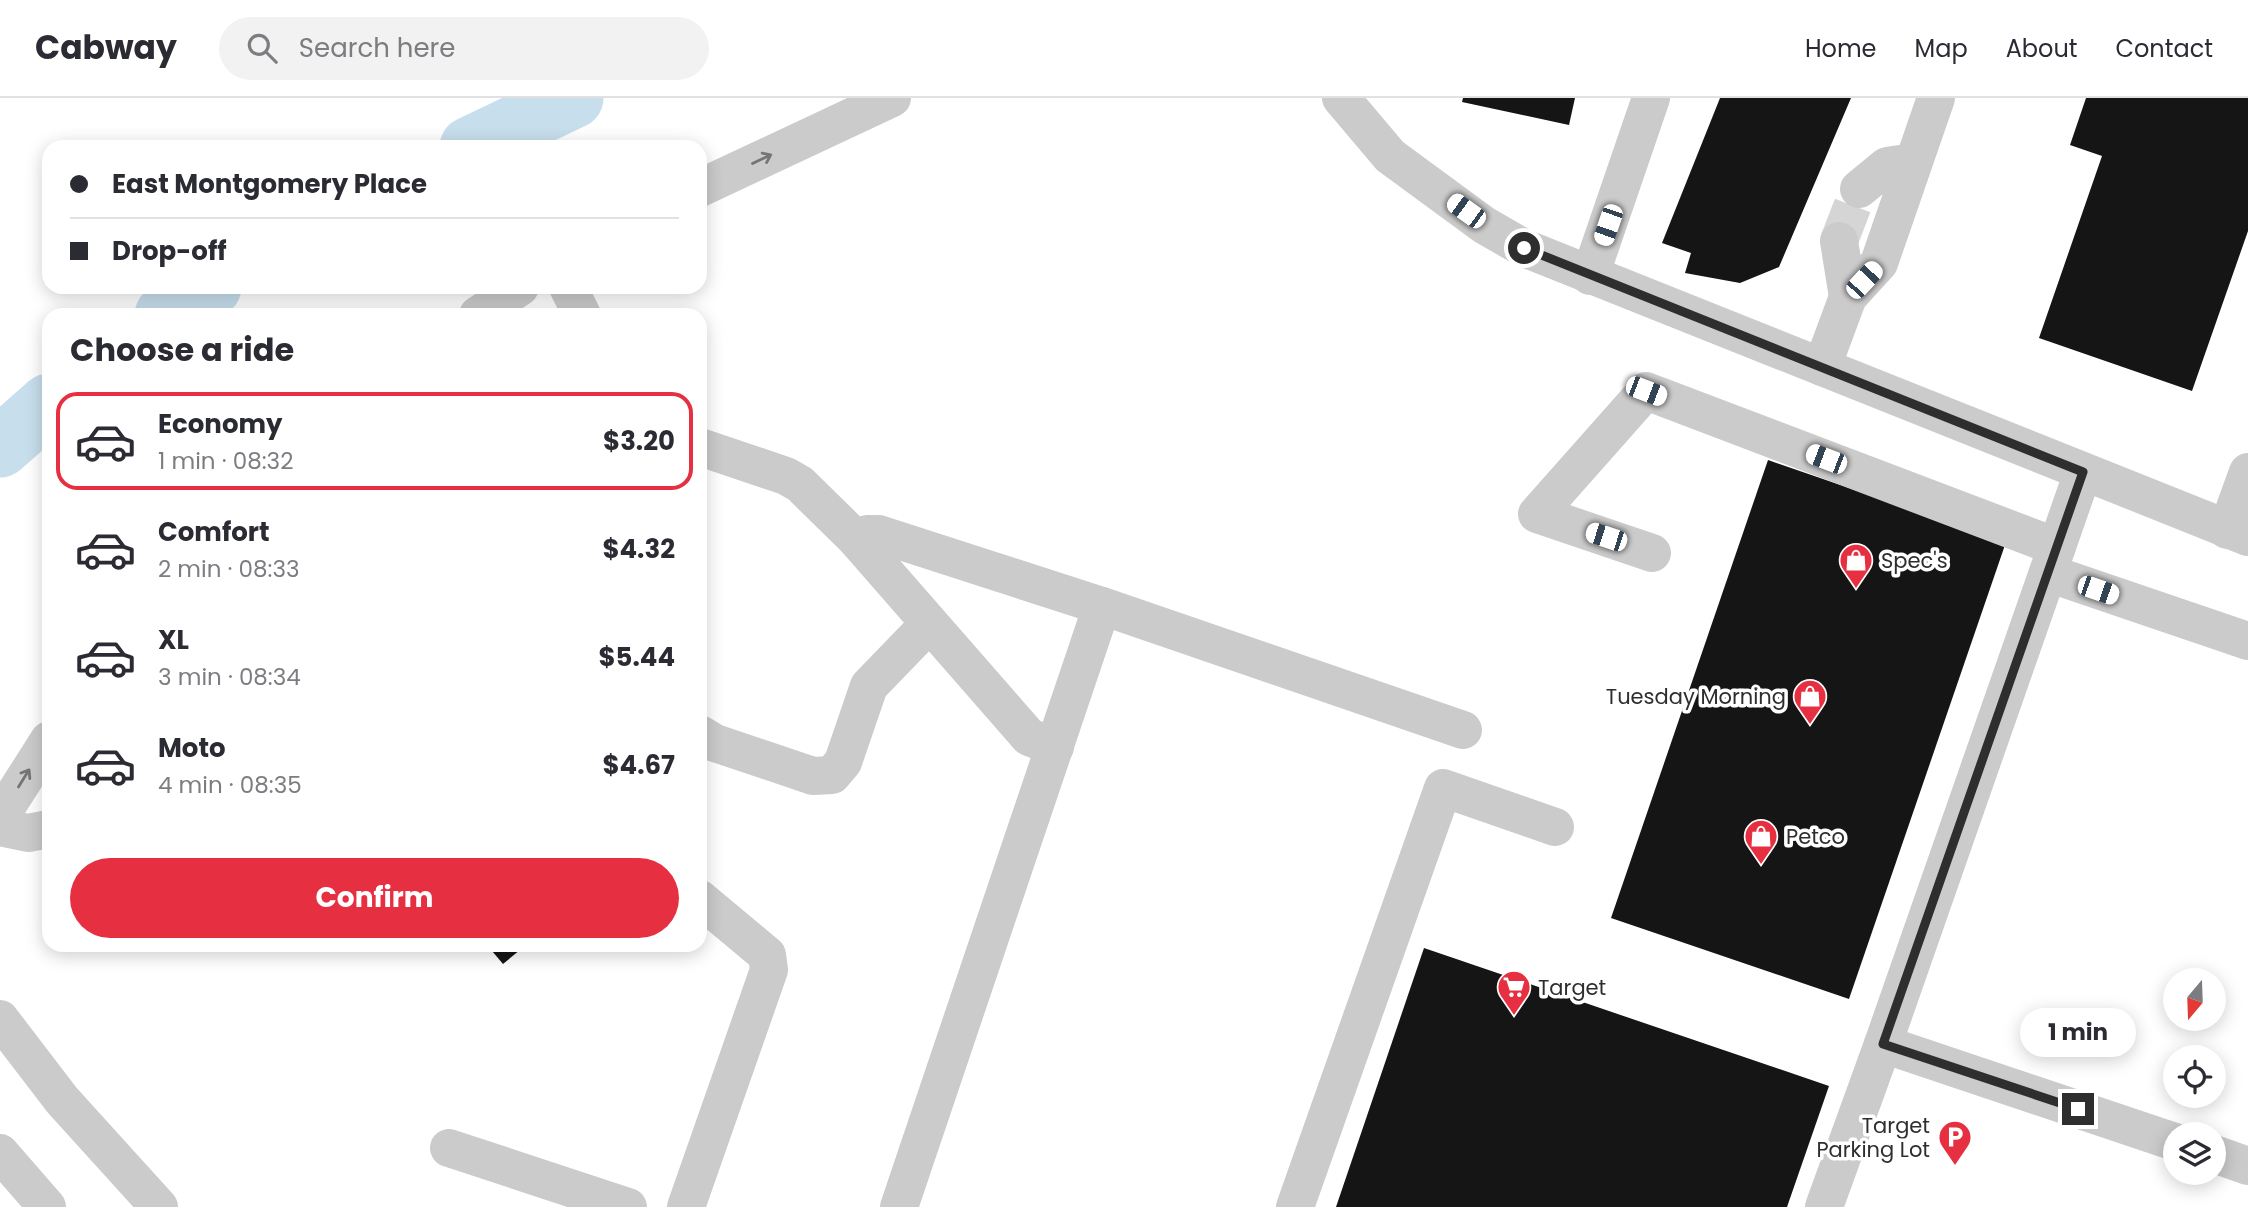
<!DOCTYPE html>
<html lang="en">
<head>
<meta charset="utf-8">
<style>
  :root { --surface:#fff; --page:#f2f2f3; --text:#2b2b33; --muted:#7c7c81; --line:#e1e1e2; --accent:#e62f41 }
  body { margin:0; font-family:Poppins,sans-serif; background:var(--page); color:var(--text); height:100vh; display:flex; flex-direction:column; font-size:26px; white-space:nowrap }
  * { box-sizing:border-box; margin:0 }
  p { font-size:23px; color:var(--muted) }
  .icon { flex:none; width:38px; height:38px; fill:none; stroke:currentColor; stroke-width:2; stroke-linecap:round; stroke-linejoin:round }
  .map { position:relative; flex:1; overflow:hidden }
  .drawer { position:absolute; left:42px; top:210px; width:665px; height:644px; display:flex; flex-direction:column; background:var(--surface); border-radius:21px; box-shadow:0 4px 18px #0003 }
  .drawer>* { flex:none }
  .hud { position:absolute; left:42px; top:42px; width:665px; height:154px; border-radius:21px; box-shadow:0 4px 18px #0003; display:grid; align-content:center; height:154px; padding:0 28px; background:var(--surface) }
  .needle { width:46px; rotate:199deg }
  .buttons { position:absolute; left:2163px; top:870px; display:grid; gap:14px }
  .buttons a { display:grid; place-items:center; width:63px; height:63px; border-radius:50%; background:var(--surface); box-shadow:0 4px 18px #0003; font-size:35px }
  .end { position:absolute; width:32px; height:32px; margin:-16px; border:9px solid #2e2e2e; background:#fff; box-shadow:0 0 0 4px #fff }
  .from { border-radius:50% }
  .bubble { position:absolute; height:49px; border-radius:24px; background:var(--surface); box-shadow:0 4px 18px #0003; font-size:23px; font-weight:700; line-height:49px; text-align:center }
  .car { position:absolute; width:21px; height:42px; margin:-21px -10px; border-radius:9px; box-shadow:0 0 5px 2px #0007; background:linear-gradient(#fff 24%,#345 0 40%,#fff 0 76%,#345 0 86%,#fff 0) }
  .hud b { display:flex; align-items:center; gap:24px; height:66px; font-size:26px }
  .hud b+b { border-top:2px solid var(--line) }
  .hud i { width:18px; height:18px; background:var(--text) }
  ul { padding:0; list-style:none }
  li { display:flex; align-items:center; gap:21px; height:98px; margin:0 14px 10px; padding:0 14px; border:4px solid transparent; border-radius:21px }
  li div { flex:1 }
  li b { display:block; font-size:26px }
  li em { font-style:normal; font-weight:700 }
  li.selected { border-color:var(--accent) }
  li>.icon { width:63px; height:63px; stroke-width:1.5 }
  h2 { padding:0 28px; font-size:32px; line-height:84px }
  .action { display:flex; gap:14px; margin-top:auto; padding:14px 28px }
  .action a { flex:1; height:80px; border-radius:42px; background:var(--accent); color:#fff; font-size:28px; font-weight:700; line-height:80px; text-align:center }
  header { display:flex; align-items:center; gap:42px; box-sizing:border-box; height:98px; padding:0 35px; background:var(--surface); border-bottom:2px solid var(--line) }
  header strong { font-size:33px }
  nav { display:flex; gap:38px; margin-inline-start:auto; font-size:24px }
  .search { width:490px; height:63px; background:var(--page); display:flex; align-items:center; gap:18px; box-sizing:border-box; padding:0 24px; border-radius:38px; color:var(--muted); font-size:26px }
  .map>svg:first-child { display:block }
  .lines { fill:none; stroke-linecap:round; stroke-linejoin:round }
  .river { stroke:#c7deec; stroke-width:61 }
  .building { fill:#151515 }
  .minor-tunnel { stroke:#d5d5d5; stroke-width:38; stroke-dasharray:38 19; stroke-linecap:butt }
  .minor { stroke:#cbcbcb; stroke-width:38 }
  .oneway { stroke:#757575 }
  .route { stroke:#2e2e2e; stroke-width:9 }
  .labels { text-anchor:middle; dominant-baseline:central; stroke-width:7; stroke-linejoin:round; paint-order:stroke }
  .poi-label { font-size:21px; fill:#2e2e2e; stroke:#fff; text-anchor:start }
</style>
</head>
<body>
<header>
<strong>Cabway</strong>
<div class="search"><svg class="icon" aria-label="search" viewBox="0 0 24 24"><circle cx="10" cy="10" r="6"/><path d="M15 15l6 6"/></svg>Search here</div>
<nav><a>Home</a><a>Map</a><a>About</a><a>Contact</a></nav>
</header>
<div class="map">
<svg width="2248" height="1109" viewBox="0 0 2248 1109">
  <rect width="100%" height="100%" fill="#fff"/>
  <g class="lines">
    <g class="river">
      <polyline points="470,49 573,0"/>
      <polyline points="165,217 211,189"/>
      <polyline points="0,349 49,306"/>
    </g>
  </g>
  <g class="building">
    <polygon points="1463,0 1575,0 1569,27 1462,4"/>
    <polygon points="1720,0 1851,0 1779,169 1740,185 1685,175 1691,155 1662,145"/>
    <polygon points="2086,0 2248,0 2248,133 2192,293 2039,240 2102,58 2070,47"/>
    <polygon points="1768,362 2006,444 1849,901 1611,820"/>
    <polygon points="487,847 526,847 503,866"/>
    <polygon points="1424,850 1829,988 1787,1109 1336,1109"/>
  </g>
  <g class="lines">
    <polyline class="minor-tunnel" points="1839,143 1859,91"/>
    <g class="minor">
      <polyline points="1341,0 1390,58 1484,127 1524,150 2248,439"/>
      <polyline points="700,90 892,0"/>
      <polyline points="1859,91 1887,68 1913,64"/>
      <polyline points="1839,143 1848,199"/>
      <polyline points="1590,178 1651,0"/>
      <polyline points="568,189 582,217"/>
      <polyline points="478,217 520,189"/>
      <polyline points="1822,269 1848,199 1879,165 1936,0"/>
      <polyline points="700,349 786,378 800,386 856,441 867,436 879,436 1102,508 899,1109"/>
      <polyline points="2083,374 1883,946 2175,1044"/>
      <polyline points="2227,432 2248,374"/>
      <polyline points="856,441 1029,639 1055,649"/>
      <polyline points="1652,455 1537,416 1646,293 2057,449"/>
      <polyline points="2048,475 2248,543"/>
      <polyline points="1102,508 1463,632"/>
      <polyline points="700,636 715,645 813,678 832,677 843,664 869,588 929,526"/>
      <polyline points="0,719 49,642"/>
      <polyline points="0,729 28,735 49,731"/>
      <polyline points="0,921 62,1002 159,1109"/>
      <polyline points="449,1050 628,1109"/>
      <polyline points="0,1055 47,1109"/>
      <polyline points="2214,1056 2248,1068"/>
      <polyline points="686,1109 769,872 767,857 700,801"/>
      <polyline points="1295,1109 1443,690 1555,729"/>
      <polyline points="1824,1109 1883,946"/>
    </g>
  </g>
  <defs><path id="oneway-shaft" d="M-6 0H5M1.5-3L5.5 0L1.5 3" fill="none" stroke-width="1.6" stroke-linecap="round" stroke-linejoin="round" transform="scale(1.75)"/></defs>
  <g class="oneway">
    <use href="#oneway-shaft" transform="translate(762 61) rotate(-25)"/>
    <use href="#oneway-shaft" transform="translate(24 680) rotate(-58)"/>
  </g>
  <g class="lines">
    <polyline class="route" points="1524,150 2083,374 1883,946 2078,1011"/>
  </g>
  <defs>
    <symbol id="shop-pin" viewBox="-11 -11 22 30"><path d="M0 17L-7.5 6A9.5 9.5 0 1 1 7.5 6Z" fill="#e62f41" stroke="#fff"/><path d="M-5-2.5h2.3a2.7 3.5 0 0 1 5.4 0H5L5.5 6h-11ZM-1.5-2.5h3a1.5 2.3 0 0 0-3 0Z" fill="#fff"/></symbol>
    <symbol id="supermarket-pin" viewBox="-11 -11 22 30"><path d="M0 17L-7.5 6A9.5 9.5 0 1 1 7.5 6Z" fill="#e62f41" stroke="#fff"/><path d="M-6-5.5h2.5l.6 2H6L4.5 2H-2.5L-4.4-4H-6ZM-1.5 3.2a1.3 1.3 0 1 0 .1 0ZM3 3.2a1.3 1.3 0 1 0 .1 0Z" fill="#fff"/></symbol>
    <symbol id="parking-pin" viewBox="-11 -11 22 30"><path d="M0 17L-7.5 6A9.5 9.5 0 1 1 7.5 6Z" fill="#e62f41" stroke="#fff"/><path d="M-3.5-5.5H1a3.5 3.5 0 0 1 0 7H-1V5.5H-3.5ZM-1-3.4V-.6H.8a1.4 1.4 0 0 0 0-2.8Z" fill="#fff"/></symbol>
  </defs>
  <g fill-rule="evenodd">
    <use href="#shop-pin" x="1837" y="443" width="38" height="52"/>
    <use href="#shop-pin" x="1791" y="579" width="38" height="52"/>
    <use href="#shop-pin" x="1742" y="719" width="38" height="52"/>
    <use href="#supermarket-pin" x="1495" y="870" width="38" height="52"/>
    <use href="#parking-pin" x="1936" y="1020" width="38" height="52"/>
  </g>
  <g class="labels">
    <g class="poi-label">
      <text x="1881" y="462">Spec's</text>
      <text x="1786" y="598" text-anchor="end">Tuesday Morning</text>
      <text x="1786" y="738">Petco</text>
      <text x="1538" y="889">Target</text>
      <text x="1930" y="1027" text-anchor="end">Target<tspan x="1930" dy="24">Parking Lot</tspan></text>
    </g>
  </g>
</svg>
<div class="buttons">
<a><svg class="needle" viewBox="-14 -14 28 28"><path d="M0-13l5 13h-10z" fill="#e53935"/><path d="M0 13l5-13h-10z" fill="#7c7c81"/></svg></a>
<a><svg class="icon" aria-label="locate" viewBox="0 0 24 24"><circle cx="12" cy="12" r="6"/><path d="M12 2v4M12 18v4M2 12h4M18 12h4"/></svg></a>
<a><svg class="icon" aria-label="layers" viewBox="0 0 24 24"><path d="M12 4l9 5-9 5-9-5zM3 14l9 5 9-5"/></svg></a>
</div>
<i class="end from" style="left:1524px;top:150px"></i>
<i class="end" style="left:2078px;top:1011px"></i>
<div class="bubble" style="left:2020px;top:910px;width:116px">1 min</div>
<i class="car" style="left:1466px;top:113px;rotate:306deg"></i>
<i class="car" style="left:1608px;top:127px;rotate:199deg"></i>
<i class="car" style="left:1864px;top:182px;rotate:43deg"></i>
<i class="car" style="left:1646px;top:293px;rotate:111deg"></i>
<i class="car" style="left:1826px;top:361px;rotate:291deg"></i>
<i class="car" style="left:1606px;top:439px;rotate:288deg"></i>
<i class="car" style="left:2098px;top:492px;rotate:109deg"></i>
<div class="hud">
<b><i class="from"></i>East Montgomery Place</b>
<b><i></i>Drop-off</b>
</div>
<section class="drawer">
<h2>Choose a ride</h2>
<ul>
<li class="selected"><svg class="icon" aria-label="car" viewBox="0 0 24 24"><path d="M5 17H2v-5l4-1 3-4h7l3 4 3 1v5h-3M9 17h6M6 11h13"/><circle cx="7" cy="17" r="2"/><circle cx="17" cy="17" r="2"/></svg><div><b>Economy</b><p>1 min · 08:32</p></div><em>$3.20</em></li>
<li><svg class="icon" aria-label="car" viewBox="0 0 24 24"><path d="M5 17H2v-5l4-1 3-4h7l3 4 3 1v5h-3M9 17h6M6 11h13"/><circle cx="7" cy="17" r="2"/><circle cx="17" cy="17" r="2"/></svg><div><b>Comfort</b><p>2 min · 08:33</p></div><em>$4.32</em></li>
<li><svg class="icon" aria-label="car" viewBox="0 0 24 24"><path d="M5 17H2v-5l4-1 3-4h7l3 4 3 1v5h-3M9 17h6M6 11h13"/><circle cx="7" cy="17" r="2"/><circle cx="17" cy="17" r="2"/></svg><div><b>XL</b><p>3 min · 08:34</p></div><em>$5.44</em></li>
<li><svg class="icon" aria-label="car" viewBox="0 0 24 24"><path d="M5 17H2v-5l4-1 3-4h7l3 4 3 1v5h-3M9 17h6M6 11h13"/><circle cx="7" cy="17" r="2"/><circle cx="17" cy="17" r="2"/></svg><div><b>Moto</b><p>4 min · 08:35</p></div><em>$4.67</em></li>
</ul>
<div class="action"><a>Confirm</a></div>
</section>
</div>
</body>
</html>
